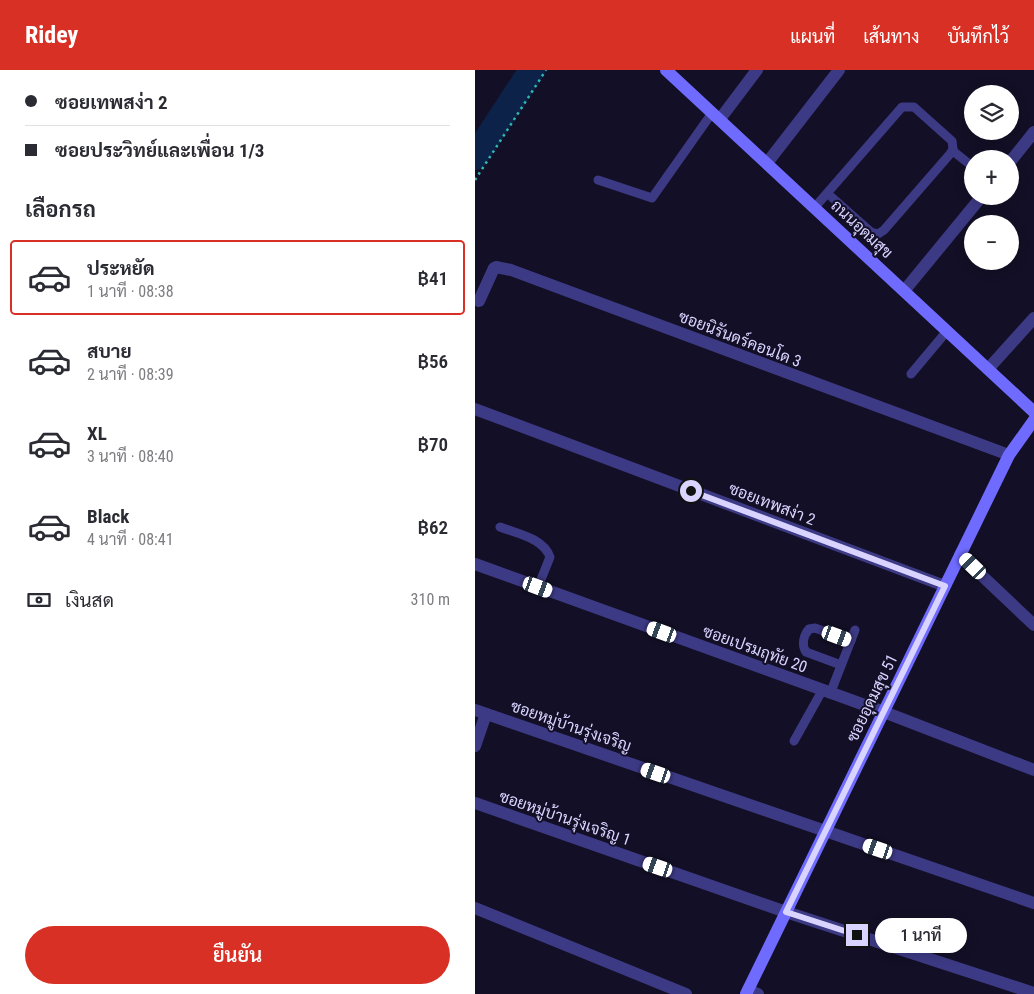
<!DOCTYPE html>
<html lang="th">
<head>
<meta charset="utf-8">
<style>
  :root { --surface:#fff; --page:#f7f7f7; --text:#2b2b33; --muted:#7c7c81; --line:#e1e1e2; --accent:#d93025 }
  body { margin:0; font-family:"Roboto Condensed",Sarabun,sans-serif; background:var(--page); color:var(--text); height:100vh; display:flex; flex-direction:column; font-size:19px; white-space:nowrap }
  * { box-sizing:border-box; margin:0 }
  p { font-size:16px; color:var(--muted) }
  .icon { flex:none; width:28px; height:28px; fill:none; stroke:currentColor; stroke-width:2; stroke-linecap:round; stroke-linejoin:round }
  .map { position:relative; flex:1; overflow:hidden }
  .drawer { display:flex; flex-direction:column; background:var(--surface); width:475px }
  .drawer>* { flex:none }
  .guide { display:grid; align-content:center; height:110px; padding:0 25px; background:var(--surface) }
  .fabs { position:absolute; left:489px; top:15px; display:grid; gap:10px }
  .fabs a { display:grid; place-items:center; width:55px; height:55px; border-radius:50%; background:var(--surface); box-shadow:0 2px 12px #0003; font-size:25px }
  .end { position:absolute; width:22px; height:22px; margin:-11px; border:6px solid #d9d4ff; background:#111; box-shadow:0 0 0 2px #111 }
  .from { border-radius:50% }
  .bubble { position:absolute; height:35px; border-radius:18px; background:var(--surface); box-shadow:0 2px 12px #0003; font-size:16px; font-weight:600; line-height:35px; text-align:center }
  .car { position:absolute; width:15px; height:30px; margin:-15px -8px; border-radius:6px; box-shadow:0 0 4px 1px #0007; background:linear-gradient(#fff 24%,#345 0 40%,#fff 0 76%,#345 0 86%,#fff 0) }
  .guide b { display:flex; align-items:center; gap:18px; height:48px; font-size:19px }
  .guide b+b { border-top:1px solid var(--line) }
  .guide i { width:12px; height:12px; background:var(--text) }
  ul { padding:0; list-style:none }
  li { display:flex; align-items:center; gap:15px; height:75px; margin:0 10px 8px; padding:0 15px; border:2px solid transparent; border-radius:5px }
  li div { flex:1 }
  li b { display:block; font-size:19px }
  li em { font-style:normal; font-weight:600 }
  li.selected { border-color:var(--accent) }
  li>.icon { width:45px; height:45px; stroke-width:1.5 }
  h2 { padding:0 25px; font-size:22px; line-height:60px }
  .pay { display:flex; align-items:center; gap:12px; height:55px; padding:0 25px; font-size:19px }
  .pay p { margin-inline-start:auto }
  .cta { display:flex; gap:10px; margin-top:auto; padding:10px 25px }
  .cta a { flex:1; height:58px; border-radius:30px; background:var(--accent); color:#fff; font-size:20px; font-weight:600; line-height:58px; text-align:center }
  header { display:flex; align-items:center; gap:30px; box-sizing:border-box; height:70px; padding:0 25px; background:var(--accent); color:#fff }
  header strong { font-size:24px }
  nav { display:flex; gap:28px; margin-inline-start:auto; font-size:18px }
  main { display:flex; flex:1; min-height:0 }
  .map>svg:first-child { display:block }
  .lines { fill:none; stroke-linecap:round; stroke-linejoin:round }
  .river { stroke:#0c2248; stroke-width:26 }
  .path { stroke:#2fb8b0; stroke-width:2.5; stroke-dasharray:2.5 4; stroke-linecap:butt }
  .lane { stroke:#3d3a85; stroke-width:9 }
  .street { stroke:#3d3a85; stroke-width:12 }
  .secondary { stroke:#6f6bff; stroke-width:12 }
  .route { stroke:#d9d4ff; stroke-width:6 }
  .labels { text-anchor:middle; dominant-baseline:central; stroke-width:4; stroke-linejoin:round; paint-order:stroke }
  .street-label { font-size:16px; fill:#d9d4ff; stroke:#130f26 }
</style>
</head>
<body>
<header>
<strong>Ridey</strong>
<nav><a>แผนที่</a><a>เส้นทาง</a><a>บันทึกไว้</a></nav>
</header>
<main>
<section class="drawer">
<div class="guide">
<b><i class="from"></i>ซอยเทพสง่า 2</b>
<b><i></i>ซอยประวิทย์และเพื่อน 1/3</b>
</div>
<h2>เลือกรถ</h2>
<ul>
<li class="selected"><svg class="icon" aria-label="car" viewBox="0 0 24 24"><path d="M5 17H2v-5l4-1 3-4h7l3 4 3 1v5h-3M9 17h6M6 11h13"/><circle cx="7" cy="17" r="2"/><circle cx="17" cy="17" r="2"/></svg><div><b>ประหยัด</b><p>1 นาที · 08:38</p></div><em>฿41</em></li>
<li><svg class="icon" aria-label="car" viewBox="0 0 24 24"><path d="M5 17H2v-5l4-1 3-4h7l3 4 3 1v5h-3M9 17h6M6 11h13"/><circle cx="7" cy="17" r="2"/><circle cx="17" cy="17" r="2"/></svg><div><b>สบาย</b><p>2 นาที · 08:39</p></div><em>฿56</em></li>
<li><svg class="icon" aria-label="car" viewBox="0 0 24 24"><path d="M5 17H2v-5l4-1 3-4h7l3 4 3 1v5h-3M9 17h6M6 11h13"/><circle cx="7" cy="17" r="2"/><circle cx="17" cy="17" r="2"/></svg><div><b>XL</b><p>3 นาที · 08:40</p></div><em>฿70</em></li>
<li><svg class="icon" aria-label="car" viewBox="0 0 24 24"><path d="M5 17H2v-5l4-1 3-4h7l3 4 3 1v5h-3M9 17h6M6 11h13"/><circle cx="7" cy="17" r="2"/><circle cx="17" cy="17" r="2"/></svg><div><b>Black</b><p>4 นาที · 08:41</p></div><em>฿62</em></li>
</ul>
<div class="pay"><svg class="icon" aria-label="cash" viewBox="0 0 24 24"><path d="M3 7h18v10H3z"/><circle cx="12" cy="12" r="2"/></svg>เงินสด<p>310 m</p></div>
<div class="cta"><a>ยืนยัน</a></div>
</section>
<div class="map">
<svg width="559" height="924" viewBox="0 0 559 924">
  <rect width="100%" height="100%" fill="#130f26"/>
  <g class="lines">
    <polyline class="river" points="0,87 57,0"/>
    <polyline class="path" points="0,110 71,0"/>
    <g class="lane">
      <polyline points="478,81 498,97"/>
      <polyline points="123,110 177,128 237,43"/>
      <polyline points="340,137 427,37 439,37 477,71 478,79 475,84 409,160 403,164 396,162 352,123"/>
      <polyline points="436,304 472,261"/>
      <path d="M25,457C43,464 68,468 75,487L63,517"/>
      <path d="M366,595L331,582C326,574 329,565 334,559L340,558L376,571"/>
      <polyline points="355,624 380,560"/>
      <polyline points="319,671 347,621"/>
    </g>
    <g class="street">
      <polyline points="245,49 282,0"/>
      <polyline points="535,92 559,62"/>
      <polyline points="292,93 364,0"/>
      <polyline points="429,221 507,126"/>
      <polyline points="4,231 19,198 21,197 36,200 534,385"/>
      <polyline points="513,299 559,248"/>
      <polyline points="0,339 470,516"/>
      <polyline points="485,485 559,555"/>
      <polyline points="0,494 409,642 559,700"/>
      <polyline points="0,640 559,833"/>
      <polyline points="0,676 11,644"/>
      <polyline points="0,733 311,842 559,923"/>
      <polyline points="0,838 211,924"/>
      <polyline points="273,920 283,924"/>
    </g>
    <g class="secondary">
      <polyline points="191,0 559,342"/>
      <polyline points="271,924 534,385 559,350"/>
    </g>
  </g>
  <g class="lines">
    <polyline class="route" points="216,421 470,516 311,842 382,865"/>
  </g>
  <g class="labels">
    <g class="street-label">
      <text transform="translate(387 159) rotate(43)">ถนนอุดมสุข</text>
      <text transform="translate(265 269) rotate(21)">ซอยนิรันดร์คอนโด 3</text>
      <text transform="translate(297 434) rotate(21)">ซอยเทพสง่า 2</text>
      <text transform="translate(280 579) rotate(20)">ซอยเปรมฤทัย 20</text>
      <text transform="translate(397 628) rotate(-64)">ซอยอุดมสุข 51</text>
      <text transform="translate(96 656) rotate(19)">ซอยหมู่บ้านรุ่งเจริญ</text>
      <text transform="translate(90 748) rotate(19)">ซอยหมู่บ้านรุ่งเจริญ 1</text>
    </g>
  </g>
</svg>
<div class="fabs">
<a><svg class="icon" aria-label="layers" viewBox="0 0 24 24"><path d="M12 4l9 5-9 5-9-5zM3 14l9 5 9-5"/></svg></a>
<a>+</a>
<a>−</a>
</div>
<i class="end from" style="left:216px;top:421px"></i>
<i class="end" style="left:382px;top:865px"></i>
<div class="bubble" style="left:400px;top:848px;width:92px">1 นาที</div>
<i class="car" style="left:498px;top:496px;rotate:314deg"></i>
<i class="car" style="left:63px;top:517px;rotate:110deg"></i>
<i class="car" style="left:187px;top:562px;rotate:290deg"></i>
<i class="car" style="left:362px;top:566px;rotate:110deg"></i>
<i class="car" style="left:181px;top:703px;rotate:289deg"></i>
<i class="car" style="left:403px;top:779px;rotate:289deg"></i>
<i class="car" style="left:183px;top:797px;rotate:289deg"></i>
</div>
</main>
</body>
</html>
